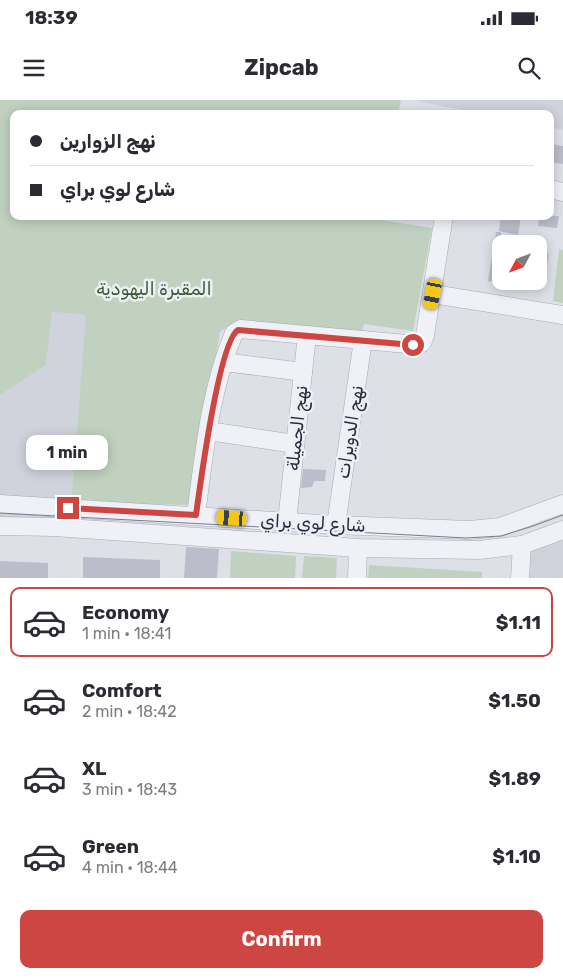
<!DOCTYPE html>
<html lang="en">
<head>
<meta charset="utf-8">
<style>
  :root { --surface:#fff; --page:#f2f2f3; --text:#2b2b33; --muted:#7c7c81; --line:#e1e1e2; --accent:#cd4642 }
  body { margin:0; font-family:Rubik,Vazirmatn,sans-serif; background:var(--page); color:var(--text); height:100vh; display:flex; flex-direction:column; font-size:19px; white-space:nowrap }
  * { box-sizing:border-box; margin:0 }
  p { font-size:16px; color:var(--muted) }
  .icon { flex:none; width:28px; height:28px; fill:none; stroke:currentColor; stroke-width:2; stroke-linecap:round; stroke-linejoin:round }
  .map { position:relative; height:478px; overflow:hidden }
  .details { display:flex; flex-direction:column; background:var(--surface); flex:1 }
  .details>* { flex:none }
  .banner { position:absolute; left:10px; top:10px; width:544px; height:110px; border-radius:10px; box-shadow:0 2px 12px #0003; display:grid; align-content:center; height:110px; padding:0 20px; background:var(--surface) }
  .needle { width:32px; rotate:229deg }
  .controls { position:absolute; left:492px; top:135px; display:grid; gap:10px }
  .controls a { display:grid; place-items:center; width:55px; height:55px; border-radius:10px; background:var(--surface); box-shadow:0 2px 12px #0003; font-size:25px }
  .end { position:absolute; width:22px; height:22px; margin:-11px; border:6px solid #cd4642; background:#fff; box-shadow:0 0 0 2px #fff }
  .from { border-radius:50% }
  .bubble { position:absolute; height:35px; border-radius:10px; background:var(--surface); box-shadow:0 2px 12px #0003; font-size:16px; font-weight:700; line-height:35px; text-align:center }
  .car { position:absolute; width:15px; height:30px; margin:-15px -8px; border-radius:6px; box-shadow:0 0 4px 1px #0007; background:linear-gradient(#f5c518 24%,#345 0 40%,#f5c518 0 76%,#345 0 86%,#f5c518 0) }
  .banner b { display:flex; align-items:center; gap:18px; height:48px; font-size:19px }
  .banner b+b { border-top:1px solid var(--line) }
  .banner i { width:12px; height:12px; background:var(--text) }
  ul { padding:9px 0 0; list-style:none }
  li { display:flex; align-items:center; gap:15px; height:70px; margin:0 10px 8px; padding:0 10px; border:2px solid transparent; border-radius:10px }
  li div { flex:1 }
  li b { display:block; font-size:19px }
  li em { font-style:normal; font-weight:700 }
  li.current { border-color:var(--accent) }
  li>.icon { width:45px; height:45px; stroke-width:1.5 }
  .action { display:flex; gap:10px; margin-top:auto; padding:10px 20px }
  .action a { flex:1; height:58px; border-radius:10px; background:var(--accent); color:#fff; font-size:20px; font-weight:700; line-height:58px; text-align:center }
  .status { display:flex; justify-content:space-between; align-items:center; height:35px; padding:0 25px; background:var(--surface); direction:ltr }
  .status svg { height:14px; fill:currentColor }
  header { display:flex; justify-content:space-between; align-items:center; height:65px; padding:0 20px; background:var(--surface); font-size:22px; font-weight:700 }
  .map>svg:first-child { display:block }
  .built { fill:#d0d2dc }
  .green { fill:#c0d1bf }
  .building { fill:#bbbeca }
  .lines { fill:none; stroke-linecap:round; stroke-linejoin:round }
  .minor-casing { stroke:#a7aab4; stroke-width:19 }
  .minor { stroke:#f0f1f6; stroke-width:18 }
  .tram { stroke:#777c91; stroke-width:1 }
  .route { stroke:#cd4642; stroke-width:6 }
  .labels { text-anchor:middle; dominant-baseline:central; stroke-width:5; stroke-linejoin:round; paint-order:stroke }
  .park-label { font-size:18px; fill:#355a34; stroke:#edeff5 }
  .street-label { font-size:18px; fill:#272b3e; stroke:#edeff5 }
</style>
</head>
<body>
<div class="status"><b>18:39</b><svg viewBox="0 0 49 12"><path d="M0 12V9h3v3zM5 12V6h3v6zM10 12V3h3v9zM15 12V0h3v12zM26 1h20v11H26zM47 4h2v5h-2z"/></svg></div>
<header><svg class="icon" aria-label="menu" viewBox="0 0 24 24"><path d="M4 6h16M4 12h16M4 18h16"/></svg>Zipcab<svg class="icon" aria-label="search" viewBox="0 0 24 24"><circle cx="10" cy="10" r="6"/><path d="M15 15l6 6"/></svg></header>
<div class="map">
<svg width="563" height="478" viewBox="0 0 563 478">
  <rect width="100%" height="100%" fill="#dee0e7"/>
  <g class="built">
    <polygon points="412,0 563,0 563,30 550,27 550,14 482,14"/>
    <polygon points="52,212 86,215 68,437 0,434 0,295 46,265"/>
    <polygon points="563,435 563,478 525,478 527,449"/>
  </g>
  <g class="green">
    <polygon points="0,0 401,0 398,14 14,14 14,116 382,116 381,120 432,128 413,231 364,224 360,236 236,221 220,232 189,405 71,402 86,215 52,212 46,265 0,295"/>
    <polygon points="559,149 563,150 563,203 553,201"/>
    <polygon points="231,451 296,456 295,478 230,478"/>
    <polygon points="304,456 337,458 336,478 302,478"/>
    <polygon points="369,465 482,472 482,478 368,478"/>
  </g>
  <g class="building">
    <polygon points="550,44 563,46 563,64 550,62"/>
    <polygon points="501,116 521,116 518,135 499,131"/>
    <polygon points="539,116 559,116 557,128 538,126"/>
    <polygon points="496,132 501,132 501,183 488,181"/>
    <polygon points="539,152 549,154 544,182 539,181"/>
    <polygon points="303,369 326,370 325,381 314,381 312,387 301,388"/>
    <polygon points="186,447 219,449 217,478 184,478"/>
    <polygon points="83,457 160,460 160,478 83,478"/>
    <polygon points="0,461 48,463 48,478 0,478"/>
  </g>
  <g class="lines">
    <defs>
      <g id="minor">
        <polyline points="550,89 563,92"/>
        <polyline points="433,194 563,215"/>
        <polyline points="224,262 303,272"/>
        <polyline points="208,331 295,344"/>
        <polyline points="0,404 336,425 470,430 500,427 563,404"/>
        <path d="M196,415C204,354 210,290 234,233L241,229L418,245L422,243L425,235L444,116"/>
        <polyline points="287,422 307,235"/>
        <polyline points="336,425 363,240"/>
        <polyline points="0,426 54,427 358,448 479,450 522,445 563,430"/>
        <polyline points="357,478 358,448"/>
        <polyline points="520,478 522,445"/>
      </g>
    </defs>
    <use href="#minor" class="minor-casing"/>
    <use href="#minor" class="minor"/>
    <polyline class="tram" points="0,413 466,438 501,436 533,426 563,415"/>
  </g>
  <g class="lines">
    <path class="route" d="M68,408L196,415C200,386 219,242 238,230L413,245"/>
  </g>
  <g class="labels">
    <g class="park-label">
      <text x="154" y="189">المقبرة اليهودية</text>
    </g>
    <g class="street-label">
      <text transform="translate(297 328) rotate(-84)">نهج الجميلة</text>
      <text transform="translate(350 332) rotate(-81)">نهج الدويرات</text>
      <text transform="translate(313 423) rotate(3)">شارع لوي براي</text>
    </g>
  </g>
</svg>
<div class="controls">
<a><svg class="needle" viewBox="-14 -14 28 28"><path d="M0-13l5 13h-10z" fill="#e53935"/><path d="M0 13l5-13h-10z" fill="#7c7c81"/></svg></a>
</div>
<i class="end from" style="left:413px;top:245px"></i>
<i class="end" style="left:68px;top:408px"></i>
<div class="bubble" style="left:26px;top:335px;width:82px">1 min</div>
<i class="car" style="left:433px;top:194px;rotate:191deg"></i>
<i class="car" style="left:232px;top:418px;rotate:274deg"></i>
<div class="banner">
<b><i class="from"></i>نهج الزوارين</b>
<b><i></i>شارع لوي براي</b>
</div>
</div>
<section class="details">
<ul>
<li class="current"><svg class="icon" aria-label="car" viewBox="0 0 24 24"><path d="M5 17H2v-5l4-1 3-4h7l3 4 3 1v5h-3M9 17h6M6 11h13"/><circle cx="7" cy="17" r="2"/><circle cx="17" cy="17" r="2"/></svg><div><b>Economy</b><p>1 min · 18:41</p></div><em>$1.11</em></li>
<li><svg class="icon" aria-label="car" viewBox="0 0 24 24"><path d="M5 17H2v-5l4-1 3-4h7l3 4 3 1v5h-3M9 17h6M6 11h13"/><circle cx="7" cy="17" r="2"/><circle cx="17" cy="17" r="2"/></svg><div><b>Comfort</b><p>2 min · 18:42</p></div><em>$1.50</em></li>
<li><svg class="icon" aria-label="car" viewBox="0 0 24 24"><path d="M5 17H2v-5l4-1 3-4h7l3 4 3 1v5h-3M9 17h6M6 11h13"/><circle cx="7" cy="17" r="2"/><circle cx="17" cy="17" r="2"/></svg><div><b>XL</b><p>3 min · 18:43</p></div><em>$1.89</em></li>
<li><svg class="icon" aria-label="car" viewBox="0 0 24 24"><path d="M5 17H2v-5l4-1 3-4h7l3 4 3 1v5h-3M9 17h6M6 11h13"/><circle cx="7" cy="17" r="2"/><circle cx="17" cy="17" r="2"/></svg><div><b>Green</b><p>4 min · 18:44</p></div><em>$1.10</em></li>
</ul>
<div class="action"><a>Confirm</a></div>
</section>
</body>
</html>
